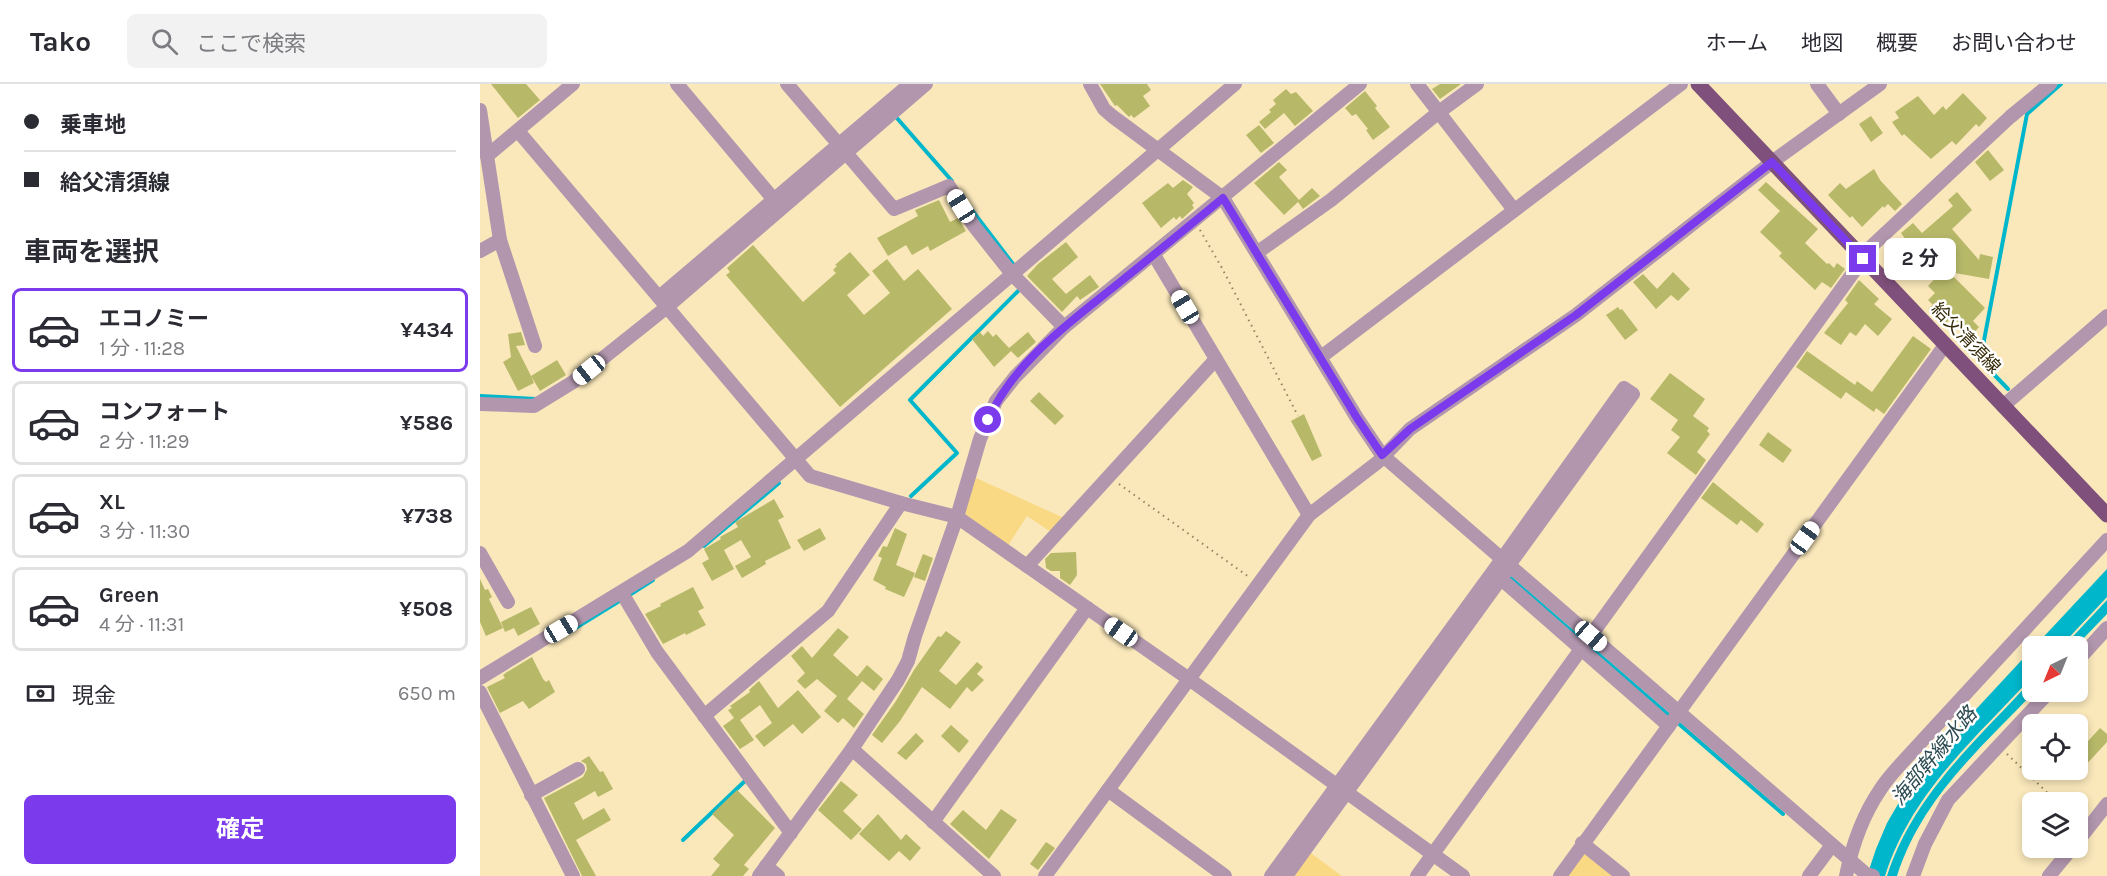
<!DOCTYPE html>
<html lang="ja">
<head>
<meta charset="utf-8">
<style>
  :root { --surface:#fff; --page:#f2f2f3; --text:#2b2b33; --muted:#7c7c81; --line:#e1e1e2; --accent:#7c3aed }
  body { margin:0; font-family:Karla,"Noto Sans JP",sans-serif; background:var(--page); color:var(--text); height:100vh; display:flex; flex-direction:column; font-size:22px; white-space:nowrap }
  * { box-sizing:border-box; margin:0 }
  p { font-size:20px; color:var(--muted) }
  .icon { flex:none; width:33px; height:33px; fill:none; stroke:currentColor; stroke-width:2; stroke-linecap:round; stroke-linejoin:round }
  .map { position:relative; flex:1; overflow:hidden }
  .drawer { display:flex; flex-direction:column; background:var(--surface); width:480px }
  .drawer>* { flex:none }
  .banner { display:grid; align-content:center; height:132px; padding:0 24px; background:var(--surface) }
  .needle { width:39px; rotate:223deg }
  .buttons { position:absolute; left:1542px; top:552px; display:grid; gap:12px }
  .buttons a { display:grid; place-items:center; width:66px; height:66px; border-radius:9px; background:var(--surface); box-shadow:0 3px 9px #0003; font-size:30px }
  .end { position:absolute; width:27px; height:27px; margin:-14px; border:8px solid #7c3aed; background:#fff; box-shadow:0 0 0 3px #fff }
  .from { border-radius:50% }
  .bubble { position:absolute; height:42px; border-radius:9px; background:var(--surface); box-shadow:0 3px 9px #0003; font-size:20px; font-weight:700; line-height:42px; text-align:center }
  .car { position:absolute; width:18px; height:36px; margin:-18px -9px; border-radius:8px; box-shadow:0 0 4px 2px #0007; background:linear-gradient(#fff 24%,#345 0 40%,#fff 0 76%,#345 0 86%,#fff 0) }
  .banner b { display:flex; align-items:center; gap:21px; height:57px; font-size:22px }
  .banner b+b { border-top:2px solid var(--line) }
  .banner i { width:15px; height:15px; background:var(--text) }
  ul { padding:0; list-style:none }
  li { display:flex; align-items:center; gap:18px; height:84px; margin:0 12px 9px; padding:0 12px; border:3px solid var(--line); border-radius:9px }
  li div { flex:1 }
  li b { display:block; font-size:22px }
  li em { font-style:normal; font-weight:700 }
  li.current { border-color:var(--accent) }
  li>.icon { width:54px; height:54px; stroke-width:1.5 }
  h2 { padding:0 24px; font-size:27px; line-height:72px }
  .pay { display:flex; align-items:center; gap:15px; height:66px; padding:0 24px; font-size:22px }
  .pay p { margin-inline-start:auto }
  .action { display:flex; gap:12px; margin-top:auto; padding:12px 24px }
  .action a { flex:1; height:69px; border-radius:9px; background:var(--accent); color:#fff; font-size:24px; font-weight:700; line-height:69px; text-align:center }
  header { display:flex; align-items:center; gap:36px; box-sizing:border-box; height:84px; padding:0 30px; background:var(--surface); border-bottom:2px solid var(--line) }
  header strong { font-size:28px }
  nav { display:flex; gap:33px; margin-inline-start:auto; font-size:21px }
  .search { width:420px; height:54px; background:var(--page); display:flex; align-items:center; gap:15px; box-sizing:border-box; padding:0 21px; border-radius:9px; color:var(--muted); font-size:22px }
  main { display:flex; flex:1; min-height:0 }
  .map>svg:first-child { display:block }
  .green { fill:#f9d984 }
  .water { fill:#00b6cb }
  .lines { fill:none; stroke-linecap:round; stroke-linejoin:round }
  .stream { stroke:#00b6cb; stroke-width:4 }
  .building { fill:#b7b969 }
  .path { stroke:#91835c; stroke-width:2; stroke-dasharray:1.5 4.5; stroke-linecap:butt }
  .minor { stroke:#b196ae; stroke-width:14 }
  .major { stroke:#7f507b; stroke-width:15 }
  .route { stroke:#7c3aed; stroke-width:8 }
  .labels { text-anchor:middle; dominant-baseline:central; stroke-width:5; stroke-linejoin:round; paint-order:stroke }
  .street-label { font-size:18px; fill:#352a08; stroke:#fff }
  .water-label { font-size:20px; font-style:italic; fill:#2c4a50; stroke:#fff }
</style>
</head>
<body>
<header>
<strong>Tako</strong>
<div class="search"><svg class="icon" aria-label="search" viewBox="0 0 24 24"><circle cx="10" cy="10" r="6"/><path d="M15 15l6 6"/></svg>ここで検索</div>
<nav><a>ホーム</a><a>地図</a><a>概要</a><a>お問い合わせ</a></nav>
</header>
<main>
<section class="drawer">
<div class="banner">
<b><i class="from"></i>乗車地</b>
<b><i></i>給父清須線</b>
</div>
<h2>車両を選択</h2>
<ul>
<li class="current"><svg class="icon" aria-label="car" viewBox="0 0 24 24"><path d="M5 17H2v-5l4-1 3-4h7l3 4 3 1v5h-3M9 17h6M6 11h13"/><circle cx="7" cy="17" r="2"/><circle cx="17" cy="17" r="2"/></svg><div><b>エコノミー</b><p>1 分 · 11:28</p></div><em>¥434</em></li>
<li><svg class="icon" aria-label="car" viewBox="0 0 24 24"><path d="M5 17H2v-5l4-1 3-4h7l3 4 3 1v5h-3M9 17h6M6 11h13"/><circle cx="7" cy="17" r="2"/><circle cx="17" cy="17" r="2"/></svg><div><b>コンフォート</b><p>2 分 · 11:29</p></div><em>¥586</em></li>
<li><svg class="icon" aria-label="car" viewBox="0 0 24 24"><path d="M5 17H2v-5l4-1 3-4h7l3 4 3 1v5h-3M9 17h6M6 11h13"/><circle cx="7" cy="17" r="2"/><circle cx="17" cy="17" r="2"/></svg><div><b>XL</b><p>3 分 · 11:30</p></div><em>¥738</em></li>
<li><svg class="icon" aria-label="car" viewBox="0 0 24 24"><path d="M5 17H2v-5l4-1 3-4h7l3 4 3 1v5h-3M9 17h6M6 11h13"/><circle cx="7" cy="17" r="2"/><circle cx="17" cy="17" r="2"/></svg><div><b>Green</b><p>4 分 · 11:31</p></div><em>¥508</em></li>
</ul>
<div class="pay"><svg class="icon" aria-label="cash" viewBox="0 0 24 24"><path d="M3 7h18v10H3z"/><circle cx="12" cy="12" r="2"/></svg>現金<p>650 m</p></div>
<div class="action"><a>確定</a></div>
</section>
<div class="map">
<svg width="1627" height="792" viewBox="0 0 1627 792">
  <rect width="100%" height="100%" fill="#fae8bb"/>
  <g class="green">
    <polygon points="494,393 584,434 571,448 547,432 527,463 484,429"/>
    <polygon points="828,767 862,792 810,792"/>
    <polygon points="1103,767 1138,792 1085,792"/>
  </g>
  <g class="water">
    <polygon points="1627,485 1627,513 1581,562 1555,562"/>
    <polygon points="1627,516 1627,530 1596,562 1584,562"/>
    <path d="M1552,565V593C1494,656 1432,708 1405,792H1387L1396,765L1407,739L1421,715L1448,677Z"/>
    <path d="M1552,596V608H1554C1500,665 1442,714 1417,792H1407C1433,711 1496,657 1552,596Z"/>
  </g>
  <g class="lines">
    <g class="stream">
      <polyline points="416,33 472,97"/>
      <polyline points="488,121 533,180"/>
      <polyline points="1528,305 1497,273 1502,267 1547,30 1581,0"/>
      <polyline points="0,312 56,315"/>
      <polyline points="431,412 477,369 430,316 541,204"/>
      <polyline points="224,462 299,399"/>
      <polyline points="1027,491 1103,557"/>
      <polyline points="151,510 173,496"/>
      <polyline points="89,548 141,516"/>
      <polyline points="1109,562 1303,730"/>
      <polyline points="203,756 266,696 265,694"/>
    </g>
  </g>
  <g class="building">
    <polygon points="11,0 46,0 60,16 38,34"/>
    <polygon points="620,0 667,0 671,6 663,12 670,22 654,34 651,31 649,33 637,21 635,22"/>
    <polygon points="960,0 981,0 960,15 952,5"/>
    <polygon points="806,5 811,10 816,8 833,27 815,42 804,29 785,45 779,38 791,28 789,26 796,20 793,16"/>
    <polygon points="885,7 897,22 895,24 910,43 893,56 886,46 888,45 876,30 872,32 865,24"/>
    <polygon points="1483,9 1507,34 1499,43 1496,40 1476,61 1472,57 1451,75 1424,50 1422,52 1412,38 1419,34 1415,28 1438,12 1454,31 1463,22 1466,26"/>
    <polygon points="1391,32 1403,49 1391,58 1379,40"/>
    <polygon points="779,41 794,59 781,69 766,51"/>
    <polygon points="1508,66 1524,86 1510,97 1495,78"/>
    <polygon points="799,78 807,86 799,93 819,116 832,104 840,112 823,125 818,118 804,131 774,99"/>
    <polygon points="1394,85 1400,96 1422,120 1415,127 1408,120 1404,124 1403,122 1382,143 1372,132 1370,134 1348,111 1360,99 1366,105"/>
    <polygon points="703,96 713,103 707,110 714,119 712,121 714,124 702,135 700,132 696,136 694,133 681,144 662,119 688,99 693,104"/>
    <polygon points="1286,98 1338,145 1325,159 1347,180 1349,179 1354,184 1357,179 1365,185 1351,204 1342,198 1335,206 1299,172 1302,169 1280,148 1300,127 1278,106"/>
    <polygon points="1477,108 1492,126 1472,145 1499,176 1500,170 1513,173 1509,195 1469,188 1505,224 1493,237 1499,243 1492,251 1472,233 1464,241 1448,225 1453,221 1448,216 1455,209 1448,202 1468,180 1453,163 1425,188 1412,173 1419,167 1416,164 1426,156 1421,149 1433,139 1442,149 1473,122 1468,116"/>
    <polygon points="459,116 470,138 478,134 486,147 450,167 448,162 432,171 426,161 408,172 397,154 438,132 435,126"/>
    <polygon points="586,158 598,173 572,195 586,210 610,191 619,203 600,216 597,212 582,228 547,192 558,180"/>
    <polygon points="273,161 323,218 356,189 353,186 357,182 355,181 370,168 390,191 367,211 384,231 410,209 392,187 407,175 424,197 438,185 472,225 360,323 246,191 250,188 247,184"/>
    <polygon points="1193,188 1210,205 1198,217 1191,211 1176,225 1153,198 1163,190 1177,205"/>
    <polygon points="1379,196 1399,215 1394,220 1412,235 1398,252 1385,240 1376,252 1370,248 1361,261 1344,249 1368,219 1365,216"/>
    <polygon points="1138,223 1140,226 1142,225 1158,246 1145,256 1126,231"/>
    <polygon points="508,247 513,253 516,250 529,264 548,248 556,258 538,274 531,267 514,283 492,255 500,248 503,252"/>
    <polygon points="41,248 45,261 36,262 51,292 77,276 86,291 60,307 51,292 54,299 38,307 23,278 31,273 28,250"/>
    <polygon points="1433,252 1451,265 1404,330 1396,324 1394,328 1366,308 1361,315 1316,283 1327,267 1375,301 1377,297 1392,308"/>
    <polygon points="1190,289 1225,315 1213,332 1229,344 1227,347 1230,350 1217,368 1226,376 1216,391 1187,369 1200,353 1191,346 1198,336 1170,315"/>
    <polygon points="559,308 584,332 575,341 550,317"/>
    <polygon points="824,330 842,372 832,377 811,337"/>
    <polygon points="1288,348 1312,366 1303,379 1279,361"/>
    <polygon points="1233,398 1284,440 1277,449 1261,436 1257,441 1221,414"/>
    <polygon points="294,415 304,433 298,436 311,464 285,477 286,480 262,494 255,482 271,473 261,456 244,466 254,485 232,497 222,479 229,475 224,465 241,455 240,453 258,443 255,438 257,437"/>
    <polygon points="340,444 346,455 324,467 317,456"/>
    <polygon points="415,444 427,450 416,481 435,489 424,513 405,505 406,503 393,496 402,474 398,472 403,462 407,463"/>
    <polygon points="596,468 597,491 590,501 580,494 580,487 571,487 566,484 565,475 571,469"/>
    <polygon points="443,470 453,474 445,497 434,493"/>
    <polygon points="0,495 5,506 8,505 12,513 9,515 23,544 6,552 0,538"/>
    <polygon points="213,503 224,524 218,527 226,541 206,551 205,549 183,560 165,530 181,522 180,520"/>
    <polygon points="51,523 60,540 38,552 34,544 25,548 21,538"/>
    <polygon points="358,544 369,553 353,571 382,597 367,615 384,630 374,644 363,634 358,639 344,627 357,612 337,595 325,605 317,597 325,589 311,572 322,562 332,574"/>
    <polygon points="466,547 481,558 459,587 476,601 497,578 503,583 497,590 504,596 492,608 487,603 470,625 442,603 420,637 402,659 392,651 416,617 434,586 458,552 461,553"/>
    <polygon points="52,573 63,595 66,598 69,596 75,608 49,625 43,617 20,629 7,603 25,594 23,591 27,588"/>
    <polygon points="387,581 403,595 394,607 377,593"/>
    <polygon points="279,597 298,624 318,606 341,633 322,650 313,640 284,663 275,652 292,639 280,621 260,636 274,656 260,665 243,642 254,634 248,626 252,624 250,622 270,608 269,606"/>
    <polygon points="471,641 489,657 479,669 461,652"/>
    <polygon points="1620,644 1627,650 1627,658 1603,684 1598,679 1598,668"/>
    <polygon points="436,649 444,657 426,676 417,669"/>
    <polygon points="109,672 120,688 123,687 133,705 118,713 115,707 94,719 103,736 124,724 131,736 96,756 116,792 102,792 64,714 103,693 107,685 106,680 101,677"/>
    <polygon points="361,697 378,711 363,727 382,745 371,756 338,726"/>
    <polygon points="257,706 295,744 264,781 269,785 263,792 231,792 240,781 233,775 254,751 232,730"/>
    <polygon points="521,725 537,736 509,775 470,740 483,726 506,746"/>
    <polygon points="398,730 421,756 426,750 441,764 430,777 419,767 409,777 379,750"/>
    <polygon points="566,758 575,764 558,786 550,780"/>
  </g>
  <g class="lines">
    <g class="path">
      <polyline points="720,146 742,184 818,332"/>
      <polyline points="639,400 769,493"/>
      <polyline points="1527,670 1577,718"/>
    </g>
    <g class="minor">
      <polyline points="197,0 300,123"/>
      <polyline points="307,0 414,125 469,102 494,142 532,190 584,243"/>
      <polyline points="610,0 624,25 632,32 743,114 877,334 902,371 1386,790 1393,792"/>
      <polyline points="937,0 1034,126"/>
      <polyline points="1337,0 1359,30"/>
      <polyline points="0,26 20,156 0,167"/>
      <polyline points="38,47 330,392 421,419 477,433 709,595 983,792"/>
      <polyline points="7,72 93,0"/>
      <polyline points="20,156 55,262"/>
      <polyline points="778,168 851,116 959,28 997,0"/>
      <polyline points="674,171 829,431"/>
      <polyline points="1381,172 1530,33 1570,0"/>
      <polyline points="179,213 430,0"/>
      <polyline points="841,273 1201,0"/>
      <polyline points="0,320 54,322 93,298 187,223 446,0"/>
      <polyline points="1523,322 1627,232"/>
      <polyline points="0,469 28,518"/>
      <polyline points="547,482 736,275"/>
      <polyline points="1020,494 1189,642"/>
      <polyline points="142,509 177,568 311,749"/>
      <polyline points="1598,576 1627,544"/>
      <polyline points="0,594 208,467 755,0"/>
      <polyline points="0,608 93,792"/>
      <polyline points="224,632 348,527 421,419"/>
      <polyline points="372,665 514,792"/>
      <polyline points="628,706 745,792"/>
      <polyline points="51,711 98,685"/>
      <polyline points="453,738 607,524"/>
      <polyline points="1598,757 1627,720"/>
      <polyline points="1102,759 1143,792"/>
      <polyline points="286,782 298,792"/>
      <polyline points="279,792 372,665 418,596 428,577 435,552 477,433 500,355 516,317 535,293 583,244 880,0"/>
      <polyline points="565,792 829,431 898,378 930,345 1096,231 1292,78 1400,0"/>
      <polyline points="791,792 1022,475 1144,304 1153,310 1029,481"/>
      <polyline points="806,792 1030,482"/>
      <polyline points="937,792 1383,175"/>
      <polyline points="1080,792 1465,261"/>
      <polyline points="1329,792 1352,761"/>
      <path d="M1366,792C1372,762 1383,731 1400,706C1408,693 1420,681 1430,670L1627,456"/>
      <polyline points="1433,792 1445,760 1468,716 1569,608"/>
      <polyline points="1569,792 1592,764"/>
    </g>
    <polyline class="major" points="1218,0 1627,431"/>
  </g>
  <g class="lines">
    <path class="route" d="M508,336C534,277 592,237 640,198C675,170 709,142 743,114L877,334L902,371L930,345L1096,231L1292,78L1383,175"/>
  </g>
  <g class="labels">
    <g class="street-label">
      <text transform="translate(1486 254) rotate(46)">給父清須線</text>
    </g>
    <g class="water-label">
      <text transform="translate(1454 672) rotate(-50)">海部幹線水路</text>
    </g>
  </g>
</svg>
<div class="buttons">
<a><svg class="needle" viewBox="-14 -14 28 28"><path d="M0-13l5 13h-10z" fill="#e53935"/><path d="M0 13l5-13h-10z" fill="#7c7c81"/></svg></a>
<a><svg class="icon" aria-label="locate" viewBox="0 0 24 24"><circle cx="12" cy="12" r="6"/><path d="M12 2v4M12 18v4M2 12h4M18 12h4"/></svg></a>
<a><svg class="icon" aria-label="layers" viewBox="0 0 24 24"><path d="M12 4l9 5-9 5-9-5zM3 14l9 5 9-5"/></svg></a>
</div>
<i class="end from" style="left:508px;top:336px"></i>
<i class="end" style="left:1383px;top:175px"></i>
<div class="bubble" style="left:1404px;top:154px;width:72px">2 分</div>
<i class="car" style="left:481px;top:122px;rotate:328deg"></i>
<i class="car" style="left:705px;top:223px;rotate:329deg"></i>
<i class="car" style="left:109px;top:286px;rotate:231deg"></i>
<i class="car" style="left:1325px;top:454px;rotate:36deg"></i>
<i class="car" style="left:81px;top:545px;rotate:59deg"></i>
<i class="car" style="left:641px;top:548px;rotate:305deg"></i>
<i class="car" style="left:1111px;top:552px;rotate:131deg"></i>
</div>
</main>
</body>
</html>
